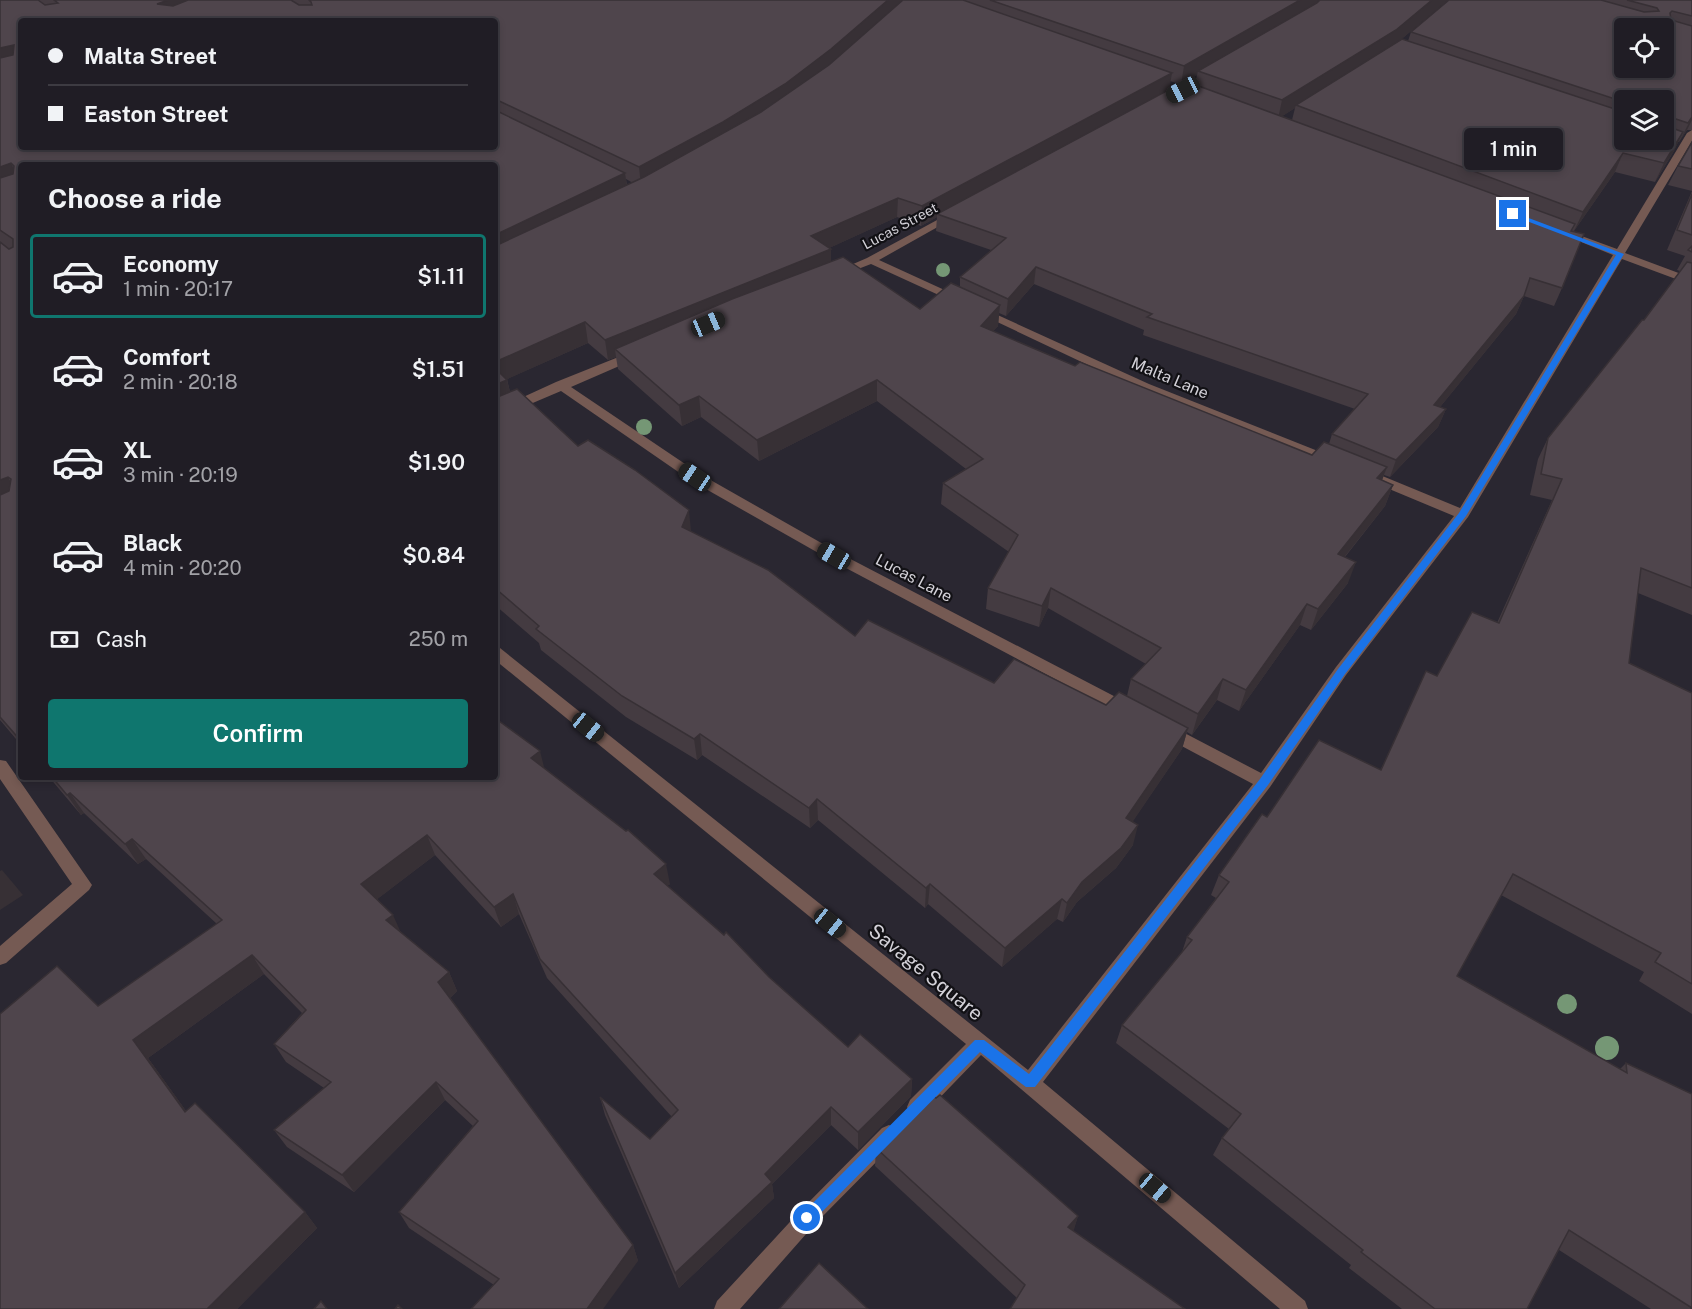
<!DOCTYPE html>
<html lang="en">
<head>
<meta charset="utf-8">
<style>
  :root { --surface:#201d25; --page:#2d2a32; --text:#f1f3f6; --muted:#a2a2a7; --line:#3d3b42; --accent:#0f766e }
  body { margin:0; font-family:"Public Sans",sans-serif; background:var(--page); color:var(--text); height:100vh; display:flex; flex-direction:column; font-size:22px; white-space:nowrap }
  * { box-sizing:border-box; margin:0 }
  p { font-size:20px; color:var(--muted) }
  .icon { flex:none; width:33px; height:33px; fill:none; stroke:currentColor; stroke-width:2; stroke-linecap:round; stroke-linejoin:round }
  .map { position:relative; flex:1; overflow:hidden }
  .side { position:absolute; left:18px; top:162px; width:480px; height:618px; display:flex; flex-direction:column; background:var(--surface); border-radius:6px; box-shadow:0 3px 9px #0003,0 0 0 2px var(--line) }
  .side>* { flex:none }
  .top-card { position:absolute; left:18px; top:18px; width:480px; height:132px; border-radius:6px; box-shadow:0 3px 9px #0003,0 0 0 2px var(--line); display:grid; align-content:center; height:132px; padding:0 30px; background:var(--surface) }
  .buttons { position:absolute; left:1614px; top:18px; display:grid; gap:12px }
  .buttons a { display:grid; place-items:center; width:60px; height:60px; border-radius:6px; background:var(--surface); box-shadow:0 3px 9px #0003,0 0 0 2px var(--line); font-size:30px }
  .end { position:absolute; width:27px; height:27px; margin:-14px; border:8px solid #1a73e8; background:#fff; box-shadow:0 0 0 3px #fff }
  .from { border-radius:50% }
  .bubble { position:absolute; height:42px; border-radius:6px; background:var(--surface); box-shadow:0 3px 9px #0003,0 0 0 2px var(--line); font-size:20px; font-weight:600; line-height:42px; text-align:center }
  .car { position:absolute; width:18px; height:36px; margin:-18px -9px; border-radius:8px; box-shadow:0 0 4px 2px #0007; background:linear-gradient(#222 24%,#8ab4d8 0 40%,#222 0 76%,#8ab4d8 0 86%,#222 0) }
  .top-card b { display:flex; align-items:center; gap:21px; height:57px; font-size:22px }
  .top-card b+b { border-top:2px solid var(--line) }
  .top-card i { width:15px; height:15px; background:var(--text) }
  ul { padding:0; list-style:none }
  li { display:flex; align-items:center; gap:18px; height:84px; margin:0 12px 9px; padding:0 18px; border:3px solid transparent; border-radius:6px }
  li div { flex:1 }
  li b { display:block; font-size:22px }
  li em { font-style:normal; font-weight:600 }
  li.current { border-color:var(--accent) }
  li>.icon { width:54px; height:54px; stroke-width:1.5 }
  h2 { padding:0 30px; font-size:27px; line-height:72px }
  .pay { display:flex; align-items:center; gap:15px; height:66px; padding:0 30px; font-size:22px }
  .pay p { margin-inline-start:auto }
  .button { display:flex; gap:12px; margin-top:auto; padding:12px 30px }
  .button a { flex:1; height:69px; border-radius:6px; background:var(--accent); color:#fff; font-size:24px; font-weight:600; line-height:69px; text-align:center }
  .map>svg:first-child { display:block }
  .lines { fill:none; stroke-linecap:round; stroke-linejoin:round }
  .minor { fill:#755a53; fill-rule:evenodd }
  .tree { fill:#759775 }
  .wall { fill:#443b41; fill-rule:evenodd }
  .shaded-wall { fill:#373035 }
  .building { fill:#4f454c; stroke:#373035; stroke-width:1.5; fill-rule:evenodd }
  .route { fill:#1a73e8 }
  .labels { text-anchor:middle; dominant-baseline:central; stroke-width:4.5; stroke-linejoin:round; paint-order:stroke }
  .far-street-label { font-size:14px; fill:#d3d1d8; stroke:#121115 }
  .street-label { font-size:16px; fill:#d3d1d8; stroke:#121115 }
  .near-street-label { font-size:20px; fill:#d3d1d8; stroke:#121115 }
</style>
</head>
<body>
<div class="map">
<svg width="1692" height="1309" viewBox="0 0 1692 1309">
  <rect width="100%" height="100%" fill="#2a2731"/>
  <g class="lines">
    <g class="minor">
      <polygon points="1692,130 1692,141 1625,253 1692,278 1692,285 1622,259 1468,517 1346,675 1270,787 1043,1082 1305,1301 1308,1309 1280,1309 981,1055 924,1114 917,1117 910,1114 907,1107 910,1100 966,1044 495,660 495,647 500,648 1028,1070 1253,784 1161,735 1159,731 1161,727 1173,727 1261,773 1336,667 1454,516 1370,481 1368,478 1370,475 1380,475 1460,508 1613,255 1559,233 1568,231 1617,249 1687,133"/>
      <polygon points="950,213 959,215 879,260 962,298 962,302 954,302 871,264 840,276 832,276 830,274 867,258"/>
      <polygon points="980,307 1149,384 1338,459 1339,462 1333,466 1328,465 1141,390 976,312 976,308"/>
      <polygon points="636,350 640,351 640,357 571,387 700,474 839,553 1133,706 1135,710 1133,714 1121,714 829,559 690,480 561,391 495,419 495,410 556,382"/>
      <polygon points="0,760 6,761 92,885 89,890 6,963 0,965 0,946 72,884 0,779"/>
      <polygon points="889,1125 896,1128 899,1135 896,1142 814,1225 740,1309 714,1309 717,1301 800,1211 882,1128"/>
    </g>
  </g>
  <g class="tree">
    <circle cx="943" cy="270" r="7"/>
    <circle cx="644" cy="427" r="8"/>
    <circle cx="1567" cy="1004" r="10"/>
    <circle cx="1607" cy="1048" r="12"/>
  </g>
  <g class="wall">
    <path d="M0,0H1319L1313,5L1320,0H1448L1399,41H1408L1411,32L1449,0H1692V130H1687L1679,142H1678L1674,151L1655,182L1615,172L1574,231L1562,288L1554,306L1524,296L1516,314L1440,407L1446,409L1438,427L1390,477L1384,475L1382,480L1393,485L1385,506L1345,557L1348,583L1311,630L1300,625L1239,711L1217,700L1192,735L1187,732L1182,749L1132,822L1133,845L1116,868L1077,902L1063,922L1057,919L1002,967L928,904L925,908L818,820L810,828L702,755L697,760L626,717L541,650L539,643L495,605V165H21V745L0,720ZM495,21V147H21ZM1197,75L1195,84L1187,81ZM1170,81L1179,84L1169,89ZM1624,100H1664L1624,140ZM1295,108L1292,120L1282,116ZM626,179L633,183L627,185ZM897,217L921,226L937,217L936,231L991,250L960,277V287L920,309L831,262L829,248ZM1034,284L1144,330L1143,335L1355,409L1332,434L1329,444L1312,455L1075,366L993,331L998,326L999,313L1006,316ZM588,343L608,360L616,357L618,369L682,426L701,417L759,461L877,401L966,469L943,483L941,504L1009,552L988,588L986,609L1039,627L1048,608L1146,664L1131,679L1127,696L1106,705L994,683L855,636L691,532L578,446L510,392L507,379Z"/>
    <polygon points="1692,142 1692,615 1638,593 1629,663 1692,693 1692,1014 1639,981 1644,972 1501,895 1457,976 1620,1069 1626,1063 1692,1308 1690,1309 1651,1309 1559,1250 1527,1309 1402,1309 1349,1268 1351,1265 1213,1155 1222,1138 1229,1129 1116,1043 1122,1025 1182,952 1187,937 1216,898 1211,895 1219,875 1267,817 1380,770 1437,676 1497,623 1552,500 1530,495 1538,459 1548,438 1644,320 1680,271 1677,270 1685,256 1667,250 1692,191 1668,185 1678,166"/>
    <polygon points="544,768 670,884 667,886 848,1047 912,1079 911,1096 858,1150 831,1125 772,1184 774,1198 679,1288 605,1115 600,1097 650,1139 672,1117 547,978 519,914 501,927 435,855 377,899 400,932 449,972 457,991 450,998 633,1245 638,1261 494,1285 409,1228 399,1212 473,1126 445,1100 354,1192 287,1147 274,1130 324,1088 286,1062 274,1044 302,1013 264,974 148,1058 186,1111 305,1212 317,1228 237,1309 0,1309 98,1006 217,924 146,859 138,864 84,813 81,815 49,777 495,777"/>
    <polygon points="876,1148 1078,1216 1073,1231 1017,1298 875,1166"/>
  </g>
  <g class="shaded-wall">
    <polygon points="168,0 222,0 165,21 157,4"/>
    <polygon points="888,0 907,0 831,67 725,141 641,186 639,167"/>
    <polygon points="1300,0 1319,0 1304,13 1198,71 1197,75 1181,85 1184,66"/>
    <polygon points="1432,0 1448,0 1391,48 1296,105 1295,108 1278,119 1282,100"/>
    <polygon points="14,45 21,60 0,69 0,48"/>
    <polygon points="1172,73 1169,91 937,214 937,217 921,226 922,206"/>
    <polygon points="1692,117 1692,120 1687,130 1679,142"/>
    <polygon points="1673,118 1664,137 1664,119"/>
    <polygon points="1683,132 1674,151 1655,182 1664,163"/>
    <polygon points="1623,153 1615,172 1574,231 1583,212"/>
    <polygon points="11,163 20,183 0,190 0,167"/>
    <polygon points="625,173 628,193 495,257 495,235"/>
    <polygon points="898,198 897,217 812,256 811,236"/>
    <polygon points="831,249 831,269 615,349 616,357 608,360 605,340"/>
    <polygon points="1036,267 1034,284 1006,316 1008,299"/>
    <polygon points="1524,296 1516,314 1427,423 1434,405"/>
    <polygon points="1000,305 998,326 980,346 981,326"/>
    <polygon points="585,322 588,343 501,382 507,380 512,400 495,408 495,362"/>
    <polygon points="877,380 877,401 759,461 757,440"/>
    <polygon points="699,396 701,417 682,426 679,405"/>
    <polygon points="1446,409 1438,427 1390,477 1396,460"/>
    <polygon points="1387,467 1379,488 1377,478"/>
    <polygon points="8,477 20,498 0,507 0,480"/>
    <polygon points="1393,485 1385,506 1330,575 1338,554"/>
    <polygon points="689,510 691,531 684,548 682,527"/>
    <polygon points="1356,562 1348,583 1311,630 1318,609"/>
    <polygon points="1051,588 1048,608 1039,627 1042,606"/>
    <polygon points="1307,604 1300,625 1239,711 1246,690"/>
    <polygon points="1223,679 1217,700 1192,735 1198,714"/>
    <polygon points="1188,728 1182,749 1121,839 1126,818"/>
    <polygon points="700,734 702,755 697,760 694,739"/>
    <polygon points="540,751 545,771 531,758"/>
    <polygon points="70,793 84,813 81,815 67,795"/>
    <polygon points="817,799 818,820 810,828 809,808"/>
    <polygon points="1138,825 1133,845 1116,868 1077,902 1063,922 1067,903 1082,882"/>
    <polygon points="427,835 435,855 371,904 361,884"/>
    <polygon points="132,839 146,859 138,864 125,844"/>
    <polygon points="666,864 670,884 657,894 654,874"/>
    <polygon points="2,870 23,895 0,910 0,871"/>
    <polygon points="930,884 928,904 925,908 926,888"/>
    <polygon points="513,894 519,914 501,927 494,907"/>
    <polygon points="1062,899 1057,919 1002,967 1005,948"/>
    <polygon points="393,915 402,935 386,920"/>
    <polygon points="252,955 264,974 148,1058 199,1129 185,1112 133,1040"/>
    <polygon points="449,972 457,991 447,1001 438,982"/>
    <polygon points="912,1079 911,1096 858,1150 858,1132"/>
    <polygon points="436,1082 445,1100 354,1192 342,1175"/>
    <polygon points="831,1107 831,1125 772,1184 774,1198 679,1288 675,1273 765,1174"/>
    <polygon points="305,1212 317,1228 237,1309 207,1309"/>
    <polygon points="1078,1216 1073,1233 1068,1227"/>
    <polygon points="633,1245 638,1261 603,1309 587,1309"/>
  </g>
  <g class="building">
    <polygon points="0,0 38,0 45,5 58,3 54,0 168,0 157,4 173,6 188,0 291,0 299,5 312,5 311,2 309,0 888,0 831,49 785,84 723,122 639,167 495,99 495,21 21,21 21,147 86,148 89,147 495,147 495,110 625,173 495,235 495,165 21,165 21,741 0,717 0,495 9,491 11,479 8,477 0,480 0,242 9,249 13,247 13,239 0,230 0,178 13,174 14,166 11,163 0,167 0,58 13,55 14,45 0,48"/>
    <polygon points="903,0 963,0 1172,73 922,206 898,198 811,236 831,249 605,340 585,322 495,362 495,246 644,177 761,112 829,65"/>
    <polygon points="990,0 1300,0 1184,66"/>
    <polygon points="1320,0 1432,0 1396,30 1282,100 1198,71 1317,3"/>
    <path d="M1449,0H1601L1644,12L1659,11L1657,8L1627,0H1692V16L1672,11L1670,13L1671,20L1692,26V117L1688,123L1673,118L1664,119V100H1624V102L1411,32ZM1624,28H1664V68H1624Z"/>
    <polygon points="1402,39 1624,112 1624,140 1664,140 1664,125 1683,132 1664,163 1623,153 1583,212 1296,105"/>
    <polygon points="1185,81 1575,224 1571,231 1584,234 1562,288 1530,278 1524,296 1434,405 1446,409 1396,460 1332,434 1368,394 1147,317 1152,314 1036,267 1008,299 960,277 1006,238 937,214"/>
    <polygon points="1692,142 1692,169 1678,166"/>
    <polygon points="1692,194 1692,235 1677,230"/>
    <polygon points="1692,246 1692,252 1688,250"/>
    <polygon points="843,257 920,309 951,283 1000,305 981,326 1075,366 1080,362 1312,455 1324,442 1387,467 1377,478 1393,485 1338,554 1356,562 1318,609 1307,604 1246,690 1223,679 1198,714 1131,679 1161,648 1051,588 1042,606 988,588 1018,535 943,483 983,459 877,380 757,440 699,396 679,405 615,349 732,299"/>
    <polygon points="1687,262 1692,263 1692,588 1641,568 1629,663 1692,693 1692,984 1655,962 1661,953 1513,874 1457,976 1627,1073 1626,1063 1692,1094 1692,1308 1569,1230 1527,1309 1435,1309 1361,1252 1363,1250 1222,1138 1241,1114 1122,1025 1192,940 1187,937 1229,882 1219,875 1262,814 1267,817 1319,740 1381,770 1426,671 1437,676 1472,612 1499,623 1562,479 1541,474 1548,438 1642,320 1644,320"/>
    <polygon points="495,368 507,380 495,385"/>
    <polygon points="517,389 578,446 588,440 635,470 689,510 682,527 768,570 855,636 868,620 994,683 1014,659 1106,705 1119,692 1188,728 1126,818 1138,825 1121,848 1082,882 1067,903 1062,899 1005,948 930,884 926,888 817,799 809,808 700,734 694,739 622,696 536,629 539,626 495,588 495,398"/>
    <polygon points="495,718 540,751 531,758 626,831 628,830 666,864 654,874 724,935 726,932 769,977 848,1047 860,1034 912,1079 858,1132 831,1107 765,1174 772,1182 675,1273 600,1097 650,1139 678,1110 540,959 513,894 494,907 427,835 361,884 393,915 386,920 449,972 438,982 633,1245 587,1309 471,1309 499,1279 399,1212 478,1121 436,1082 342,1175 274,1130 331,1082 274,1044 306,1010 252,955 133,1040 185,1112 195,1103 305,1212 207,1309 0,1309 0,1014 57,966 98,1006 222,920 132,839 125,844 70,793 67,795 52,777 495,777"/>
    <polygon points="930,1093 936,1098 940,1095 1078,1216 1068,1227 1185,1309 1010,1309 1025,1285 876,1148"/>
    <polygon points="819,1263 868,1309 779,1309"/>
    <polygon points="321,1301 327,1309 314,1309"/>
    <polygon points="398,1305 402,1309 395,1309"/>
  </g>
  <polygon class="route" points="1513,212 1624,254 1466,516 1345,674 1268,785 1035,1087 1026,1087 980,1052 812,1222 803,1222 803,1213 975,1040 984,1040 1029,1074 1260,779 1338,669 1459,513 1616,255 1511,215"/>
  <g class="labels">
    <g class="far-street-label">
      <text transform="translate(900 226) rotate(-28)">Lucas Street</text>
    </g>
    <g class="street-label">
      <text transform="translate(1170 378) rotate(23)">Malta Lane</text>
      <text transform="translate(914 578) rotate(28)">Lucas Lane</text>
    </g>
    <g class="near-street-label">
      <text transform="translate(926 972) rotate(39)">Savage Square</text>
    </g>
  </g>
</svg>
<div class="buttons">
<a><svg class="icon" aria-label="locate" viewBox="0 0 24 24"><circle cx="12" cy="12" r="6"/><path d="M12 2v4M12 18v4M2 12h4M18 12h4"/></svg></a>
<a><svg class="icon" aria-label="layers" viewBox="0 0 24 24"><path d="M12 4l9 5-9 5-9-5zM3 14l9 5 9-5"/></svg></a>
</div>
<i class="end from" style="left:807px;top:1218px"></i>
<i class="end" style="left:1513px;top:214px"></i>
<div class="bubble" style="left:1464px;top:128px;width:99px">1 min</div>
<i class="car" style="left:1183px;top:90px;rotate:243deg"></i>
<i class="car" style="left:708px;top:324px;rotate:67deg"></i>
<i class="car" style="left:695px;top:477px;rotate:304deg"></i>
<i class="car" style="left:834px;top:556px;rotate:300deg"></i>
<i class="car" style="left:588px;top:727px;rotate:129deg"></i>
<i class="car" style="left:830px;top:923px;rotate:129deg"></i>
<i class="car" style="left:1155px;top:1188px;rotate:130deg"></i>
<div class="top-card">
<b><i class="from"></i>Malta Street</b>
<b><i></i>Easton Street</b>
</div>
<section class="side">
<h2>Choose a ride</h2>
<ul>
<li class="current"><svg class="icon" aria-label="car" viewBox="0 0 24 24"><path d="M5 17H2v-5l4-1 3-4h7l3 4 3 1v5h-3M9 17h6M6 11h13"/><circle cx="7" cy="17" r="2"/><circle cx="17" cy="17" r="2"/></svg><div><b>Economy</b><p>1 min · 20:17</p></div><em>$1.11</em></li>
<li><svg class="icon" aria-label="car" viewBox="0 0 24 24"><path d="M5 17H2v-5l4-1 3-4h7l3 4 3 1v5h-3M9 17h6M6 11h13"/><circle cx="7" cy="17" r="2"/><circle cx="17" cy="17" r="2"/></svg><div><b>Comfort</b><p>2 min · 20:18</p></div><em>$1.51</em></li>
<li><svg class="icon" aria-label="car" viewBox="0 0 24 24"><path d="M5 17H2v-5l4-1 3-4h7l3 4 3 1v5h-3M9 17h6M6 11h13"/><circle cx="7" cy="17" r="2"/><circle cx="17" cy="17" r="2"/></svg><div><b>XL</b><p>3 min · 20:19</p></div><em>$1.90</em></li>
<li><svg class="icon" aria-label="car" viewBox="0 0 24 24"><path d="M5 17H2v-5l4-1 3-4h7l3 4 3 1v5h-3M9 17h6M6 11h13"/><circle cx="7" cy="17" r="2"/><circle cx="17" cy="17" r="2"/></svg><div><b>Black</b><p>4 min · 20:20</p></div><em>$0.84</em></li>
</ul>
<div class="pay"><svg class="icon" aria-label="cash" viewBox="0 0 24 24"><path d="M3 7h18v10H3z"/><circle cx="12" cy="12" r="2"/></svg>Cash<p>250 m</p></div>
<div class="button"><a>Confirm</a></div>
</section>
</div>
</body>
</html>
